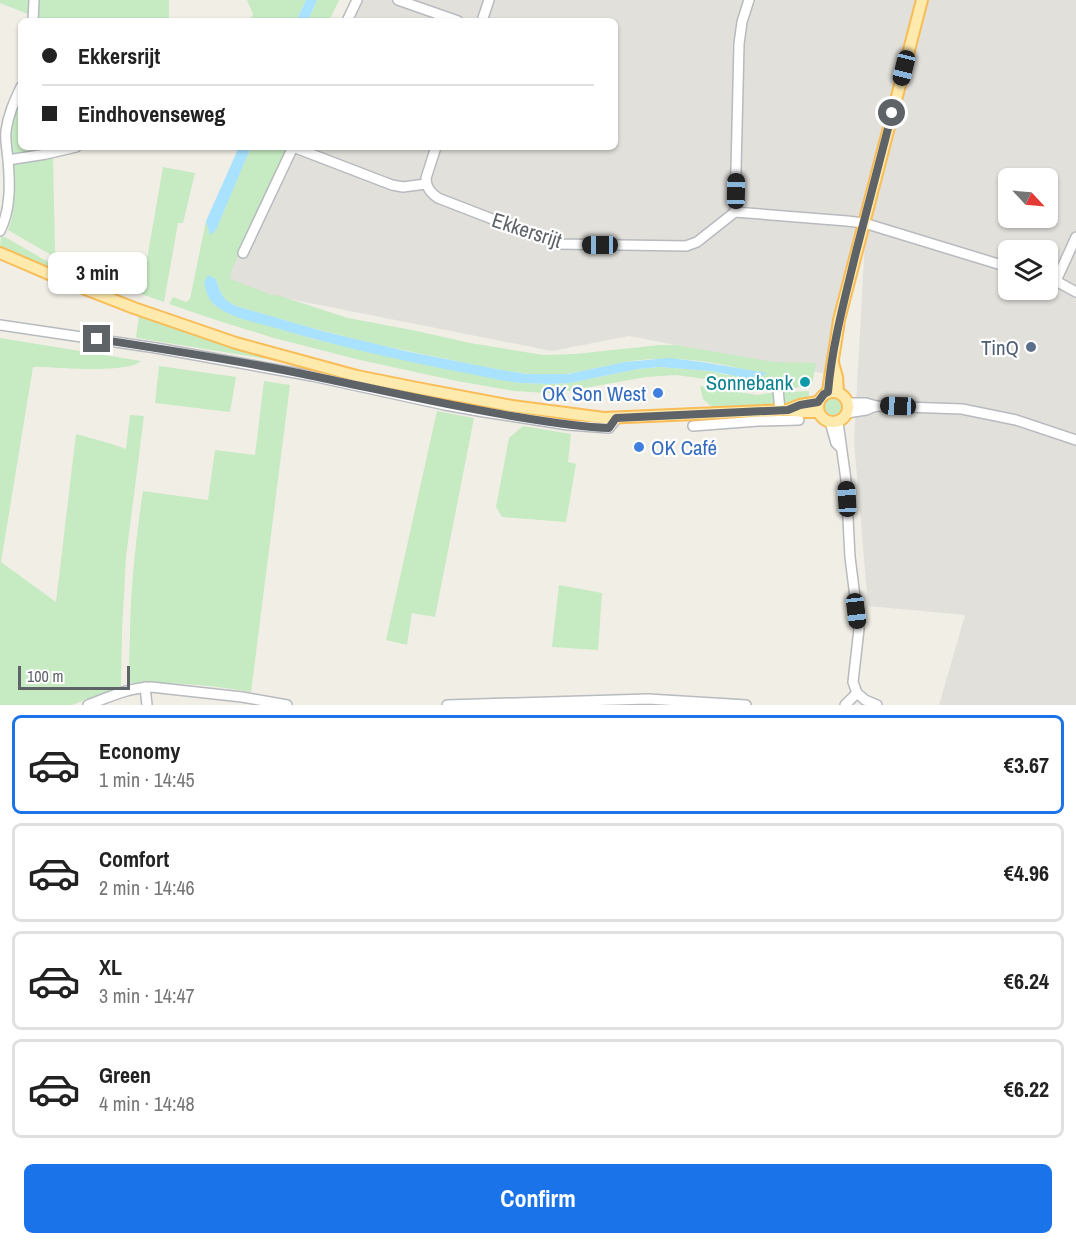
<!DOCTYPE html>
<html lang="en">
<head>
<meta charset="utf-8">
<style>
  :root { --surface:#fff; --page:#f2f2f2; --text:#222; --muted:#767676; --line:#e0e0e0; --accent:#1a73e8 }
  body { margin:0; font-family:"Archivo Narrow",sans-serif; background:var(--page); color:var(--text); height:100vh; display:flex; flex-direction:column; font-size:22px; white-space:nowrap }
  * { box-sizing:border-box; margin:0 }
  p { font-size:20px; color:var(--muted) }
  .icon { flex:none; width:33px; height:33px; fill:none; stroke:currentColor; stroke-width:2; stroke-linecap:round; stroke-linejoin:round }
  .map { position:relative; height:705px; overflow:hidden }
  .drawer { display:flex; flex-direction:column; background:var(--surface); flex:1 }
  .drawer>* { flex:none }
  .top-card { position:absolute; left:18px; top:18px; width:600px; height:132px; border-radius:9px; box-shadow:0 2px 4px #0004; display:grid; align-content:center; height:132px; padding:0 24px; background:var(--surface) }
  .needle { width:39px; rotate:116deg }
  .buttons { position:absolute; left:998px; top:168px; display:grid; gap:12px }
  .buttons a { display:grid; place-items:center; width:60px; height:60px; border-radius:9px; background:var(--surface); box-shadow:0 2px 4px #0004; font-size:30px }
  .scale { position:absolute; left:18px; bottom:15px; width:112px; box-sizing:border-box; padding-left:6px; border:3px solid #5e6368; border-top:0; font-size:16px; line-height:21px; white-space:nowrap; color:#5e6368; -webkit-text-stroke:4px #fff; paint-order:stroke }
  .end { position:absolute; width:27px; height:27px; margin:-14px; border:8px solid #5e6368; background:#fff; box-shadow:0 0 0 3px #fff }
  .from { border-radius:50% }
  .bubble { position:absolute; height:42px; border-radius:9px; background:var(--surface); box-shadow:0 2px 4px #0004; font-size:20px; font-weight:700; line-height:42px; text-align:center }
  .car { position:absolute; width:18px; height:36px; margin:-18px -9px; border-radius:8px; box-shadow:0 0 4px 2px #0007; background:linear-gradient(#222 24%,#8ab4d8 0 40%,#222 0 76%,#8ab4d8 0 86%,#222 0) }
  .top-card b { display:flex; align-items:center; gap:21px; height:57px; font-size:22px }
  .top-card b+b { border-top:2px solid var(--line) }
  .top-card i { width:15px; height:15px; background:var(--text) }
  ul { padding:10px 0 0; list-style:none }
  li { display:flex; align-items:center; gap:18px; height:99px; margin:0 12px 9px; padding:0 12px; border:3px solid var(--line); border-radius:9px }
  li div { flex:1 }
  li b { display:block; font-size:22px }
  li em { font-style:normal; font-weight:700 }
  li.current { border-color:var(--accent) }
  li>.icon { width:54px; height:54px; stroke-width:1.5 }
  .action { display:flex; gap:12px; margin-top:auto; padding:12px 24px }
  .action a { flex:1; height:69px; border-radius:9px; background:var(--accent); color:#fff; font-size:24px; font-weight:700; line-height:69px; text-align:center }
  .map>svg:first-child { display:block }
  .industrial { fill:#e2e0db; fill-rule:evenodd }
  .green { fill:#c6eac2; fill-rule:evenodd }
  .water { fill:#a8e2ff }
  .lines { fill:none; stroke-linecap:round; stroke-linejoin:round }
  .minor-casing { stroke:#b7babe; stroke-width:12 }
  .major-casing { stroke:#fabc56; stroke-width:14 }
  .minor { stroke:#fff; stroke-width:9 }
  .major { stroke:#ffeaad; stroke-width:10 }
  .route { stroke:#5e6368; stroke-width:8 }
  .service-dot { fill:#5c6f8a; stroke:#fff; stroke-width:2 }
  .culture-dot { fill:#0f9aa8; stroke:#fff; stroke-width:2 }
  .shop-dot { fill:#3f7fe0; stroke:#fff; stroke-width:2 }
  .labels { text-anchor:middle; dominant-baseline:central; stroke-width:4.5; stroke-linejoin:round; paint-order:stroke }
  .street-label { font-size:21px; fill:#5e6368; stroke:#fff }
  .service-label { font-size:21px; fill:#4e5e75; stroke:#fff; text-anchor:end }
  .culture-label { font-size:21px; fill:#0d838f; stroke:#fff; text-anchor:end }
  .shop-label { font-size:21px; fill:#366cbe; stroke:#fff; text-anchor:end }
</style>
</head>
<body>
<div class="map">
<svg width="1076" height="705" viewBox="0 0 1076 705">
  <rect width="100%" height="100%" fill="#f1eee6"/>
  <path class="industrial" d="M352,0H1076V705H939L965,615L868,606L854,442L866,222L827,374L629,336L552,351L224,286L281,147H615V21H341ZM1008,178H1047V218H1008ZM1008,250H1047V290H1008Z"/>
  <g class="green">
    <polygon points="0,0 29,0 28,14 0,3"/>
    <polygon points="37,0 169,0 169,21 35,21"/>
    <polygon points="247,0 306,0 296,21 249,21 253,14"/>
    <polygon points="317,0 339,0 329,21 308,21"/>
    <path d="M21,96V147H50L12,155C10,130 8,117 21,96Z"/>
    <path d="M251,147H281L287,152L232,269L230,279L272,295L280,296L348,318L417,331L470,343L543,355L575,354L660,345H676L774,362L816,363L812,385L794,388L749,385L676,375L646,377L562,392L547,393L514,391L457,381L360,360L274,338L219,321L169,304L173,297L186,302L190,299L206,221L210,234L216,229ZM216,279C221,295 223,301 239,307C307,328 377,346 447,359C479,366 512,374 546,375C573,376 600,366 626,362C665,355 711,360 748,371L726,375L710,371L660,367L638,369L570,383L551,384L520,383L378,354L314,339L231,314L214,305Z"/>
    <path d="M53,156L55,251L84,265L142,288L163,167L195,173L183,223H178L164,302L119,286L65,263L8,230C16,210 13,192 12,171L14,165Z"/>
    <polygon points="1,237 5,237 62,270 95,287 0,248"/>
    <polygon points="139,316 196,336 285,362 137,338 136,337"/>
    <path d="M0,338L141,361C124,375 56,366 33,367L1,562L56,602L76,434L112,444L126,449L130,415L144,416L126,557L122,631L121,686L72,705H0Z"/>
    <polygon points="159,366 236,377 230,412 155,403"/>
    <path d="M264,381L290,385L251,692C211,685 170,682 130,683C128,666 130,648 130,631C131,584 136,538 143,491L208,500L215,450L255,455Z"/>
    <polygon points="700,386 757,395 782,391 788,392 809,391 809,398 811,399 798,403 748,407 748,406 734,407 734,409 715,410 703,399"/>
    <circle cx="833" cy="407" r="8"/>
    <polygon points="437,411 474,418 435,617 412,613 407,645 386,640"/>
    <polygon points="523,426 571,434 568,462 576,464 566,522 502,517 496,507 509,438"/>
    <polygon points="559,585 602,593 598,650 552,647"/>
  </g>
  <g class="water">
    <polygon points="306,0 317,0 308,21 296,21"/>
    <polygon points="239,147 251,147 216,230 210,235 206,221"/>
    <path d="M208,275L216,279C221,295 223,301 239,307L322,331L405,351L496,369L526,374H568L625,362L669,358L702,362L767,373L762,376L747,378L710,371L660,367L638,369L570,383L551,384L520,383L500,380C425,365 349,350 276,328C258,323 231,318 216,306C208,300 206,291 204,282Z"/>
  </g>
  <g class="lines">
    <defs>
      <g id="minor">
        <polyline points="398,0 458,21"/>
        <polyline points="33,21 34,0"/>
        <polyline points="347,21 357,0"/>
        <polyline points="482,21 489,0"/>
        <polyline points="293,147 392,185 403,187 426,184"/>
        <path d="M436,147L426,178C426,188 431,193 438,198L557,244L686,246L697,242L735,212L847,221L864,223L1008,267"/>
        <polyline points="8,160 46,154 76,147"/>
        <polyline points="735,212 739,44 742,22 749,0"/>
        <path d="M0,231C11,209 10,184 8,159C7,150 5,140 6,131C8,115 14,102 21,87"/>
        <polyline points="243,253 293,147"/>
        <polyline points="1047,278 1056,281 1076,292"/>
        <polyline points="1056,281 1076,237"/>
        <polyline points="0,325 156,348 312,376 445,405 484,412 568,425 609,428 617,418"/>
        <polyline points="778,389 780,411"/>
        <polyline points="848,403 866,403 876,406 962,409 1016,420 1076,440"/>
        <polyline points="847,413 866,410 876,406"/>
        <polyline points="830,422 836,443 840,447"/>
        <polyline points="838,422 846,480 850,557 859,629 853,682 857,693 865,700 877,705"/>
        <polyline points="693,426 758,421 799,420"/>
        <polyline points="145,687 147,705"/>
        <path d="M88,705C109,697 128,688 151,687L242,697L287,705"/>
        <polyline points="447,705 648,699 746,705"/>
        <polyline points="845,705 857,693"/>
      </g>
      <g id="major">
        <polyline points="0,253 70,283 134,308 236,343 357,376 417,388 512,406 604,418 788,410 802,412 818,412"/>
        <polyline points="833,363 837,377 838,392"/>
        <circle cx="833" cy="407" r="15"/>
        <path d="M828,392C831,368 836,344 839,320L922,0"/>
        <polyline points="790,409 800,405 818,402"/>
      </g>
    </defs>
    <use href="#minor" class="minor-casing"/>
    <use href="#major" class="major-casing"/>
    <use href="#minor" class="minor"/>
    <use href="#major" class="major"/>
  </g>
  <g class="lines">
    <path class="route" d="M97,339C169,350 242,361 313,376C381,390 449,406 518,417C548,422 578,427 609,428L616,418L788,410L800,405L818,402L824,394L828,392C832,345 845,298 856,252C868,206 880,160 892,113"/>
  </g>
  <circle class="service-dot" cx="1031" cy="347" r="6"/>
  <circle class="culture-dot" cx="805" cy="382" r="6"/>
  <g class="shop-dot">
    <circle cx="658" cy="393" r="6"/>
    <circle cx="639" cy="447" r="6"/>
  </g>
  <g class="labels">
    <g class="street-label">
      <text transform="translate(527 230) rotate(18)">Ekkersrijt</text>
    </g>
    <g class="service-label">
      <text x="1019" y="347">TinQ</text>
    </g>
    <g class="culture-label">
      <text x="793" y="382">Sonnebank</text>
    </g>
    <g class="shop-label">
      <text x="646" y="393">OK Son West</text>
      <text x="651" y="447" text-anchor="start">OK Café</text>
    </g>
  </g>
</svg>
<div class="buttons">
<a><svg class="needle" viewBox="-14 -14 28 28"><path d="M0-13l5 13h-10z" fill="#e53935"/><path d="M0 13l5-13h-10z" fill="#767676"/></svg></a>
<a><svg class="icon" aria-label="layers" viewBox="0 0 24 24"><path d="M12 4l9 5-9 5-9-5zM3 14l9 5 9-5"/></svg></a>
</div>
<div class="scale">100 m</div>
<i class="end from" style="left:892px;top:113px"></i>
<i class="end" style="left:97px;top:339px"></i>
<div class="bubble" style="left:48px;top:252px;width:99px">3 min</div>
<i class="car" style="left:904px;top:68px;rotate:194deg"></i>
<i class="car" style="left:736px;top:191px;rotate:1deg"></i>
<i class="car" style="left:600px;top:245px;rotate:270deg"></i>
<i class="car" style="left:898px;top:406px;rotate:272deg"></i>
<i class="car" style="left:847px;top:499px;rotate:357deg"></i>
<i class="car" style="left:856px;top:611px;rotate:173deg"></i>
<div class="top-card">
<b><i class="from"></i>Ekkersrijt</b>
<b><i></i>Eindhovenseweg</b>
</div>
</div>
<section class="drawer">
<ul>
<li class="current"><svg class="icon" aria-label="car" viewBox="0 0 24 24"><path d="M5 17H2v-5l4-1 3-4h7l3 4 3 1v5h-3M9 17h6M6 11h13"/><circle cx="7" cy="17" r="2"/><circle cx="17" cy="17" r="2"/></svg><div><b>Economy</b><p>1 min · 14:45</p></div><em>€3.67</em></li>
<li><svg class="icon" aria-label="car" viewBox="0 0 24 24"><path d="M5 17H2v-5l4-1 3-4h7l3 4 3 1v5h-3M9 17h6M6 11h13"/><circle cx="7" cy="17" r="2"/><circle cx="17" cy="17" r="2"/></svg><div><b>Comfort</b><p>2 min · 14:46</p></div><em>€4.96</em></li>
<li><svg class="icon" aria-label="car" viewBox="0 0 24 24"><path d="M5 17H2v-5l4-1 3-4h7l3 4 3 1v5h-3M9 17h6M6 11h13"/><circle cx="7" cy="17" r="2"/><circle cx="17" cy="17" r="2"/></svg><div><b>XL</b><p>3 min · 14:47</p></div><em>€6.24</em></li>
<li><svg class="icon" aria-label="car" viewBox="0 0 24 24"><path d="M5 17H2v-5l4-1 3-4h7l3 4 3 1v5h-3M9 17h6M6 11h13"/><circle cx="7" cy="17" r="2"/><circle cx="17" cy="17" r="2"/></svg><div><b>Green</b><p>4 min · 14:48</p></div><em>€6.22</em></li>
</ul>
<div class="action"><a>Confirm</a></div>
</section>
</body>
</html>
